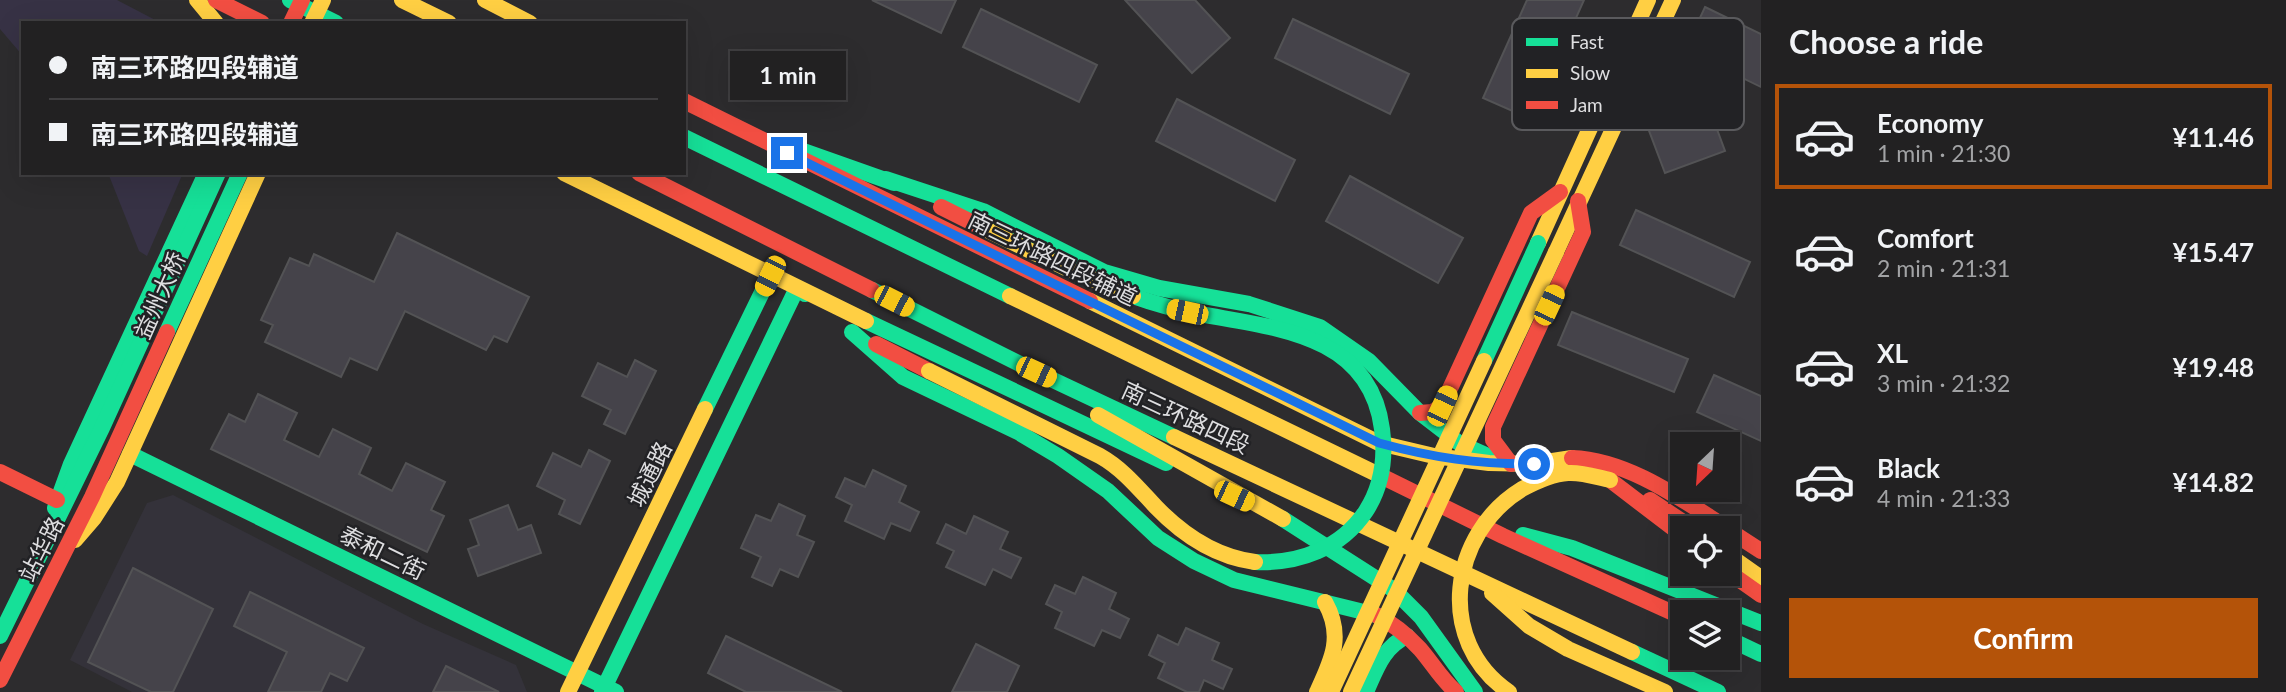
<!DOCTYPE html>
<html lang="en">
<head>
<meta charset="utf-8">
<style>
  :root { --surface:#222122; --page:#2a292a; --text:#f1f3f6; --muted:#a2a3a5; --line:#3f3e40; --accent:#b45309 }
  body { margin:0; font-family:Lato,"Noto Sans SC",sans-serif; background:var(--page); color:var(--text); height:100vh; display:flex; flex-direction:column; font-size:26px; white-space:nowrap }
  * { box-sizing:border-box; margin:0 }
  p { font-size:23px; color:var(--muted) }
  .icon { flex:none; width:38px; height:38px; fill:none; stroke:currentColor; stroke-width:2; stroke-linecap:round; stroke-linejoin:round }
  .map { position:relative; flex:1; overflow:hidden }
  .drawer { display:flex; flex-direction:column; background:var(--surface); width:525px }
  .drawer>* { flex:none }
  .banner { position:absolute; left:21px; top:21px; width:665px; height:154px; border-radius:0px; box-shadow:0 7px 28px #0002,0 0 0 2px var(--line); display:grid; align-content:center; height:154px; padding:0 28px; background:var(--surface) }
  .needle { width:46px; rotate:205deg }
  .controls { position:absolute; left:1670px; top:432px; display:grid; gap:14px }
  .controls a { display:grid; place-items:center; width:70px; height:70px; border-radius:0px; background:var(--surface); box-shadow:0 7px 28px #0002,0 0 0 2px var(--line); font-size:35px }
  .end { position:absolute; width:32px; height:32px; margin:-16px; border:9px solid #1a73e8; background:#fff; box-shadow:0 0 0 4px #fff }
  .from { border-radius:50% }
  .bubble { position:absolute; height:49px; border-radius:0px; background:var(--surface); box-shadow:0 7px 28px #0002,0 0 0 2px var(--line); font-size:23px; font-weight:700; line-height:49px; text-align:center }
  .car { position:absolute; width:21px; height:42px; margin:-21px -10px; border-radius:9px; box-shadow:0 0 5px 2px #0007; background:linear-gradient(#f5c518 24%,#345 0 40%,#f5c518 0 76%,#345 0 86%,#f5c518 0) }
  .banner b { display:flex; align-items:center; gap:24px; height:66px; font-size:26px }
  .banner b+b { border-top:2px solid var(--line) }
  .banner i { width:18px; height:18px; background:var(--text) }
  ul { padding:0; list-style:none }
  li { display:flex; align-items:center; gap:21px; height:105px; margin:0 14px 10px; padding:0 14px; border:4px solid transparent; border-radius:0px }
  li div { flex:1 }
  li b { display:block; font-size:26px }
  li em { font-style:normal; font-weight:700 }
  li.current { border-color:var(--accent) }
  li>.icon { width:63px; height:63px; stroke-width:1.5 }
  h2 { padding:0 28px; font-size:32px; line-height:84px }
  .cta { display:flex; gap:14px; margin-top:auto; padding:14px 28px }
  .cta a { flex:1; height:80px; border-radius:0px; background:var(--accent); color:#fff; font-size:28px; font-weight:700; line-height:80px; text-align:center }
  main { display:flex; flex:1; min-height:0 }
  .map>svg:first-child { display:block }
  .built { fill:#34323a }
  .green { fill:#373245 }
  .building { fill:#45434a; stroke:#535355; stroke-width:2 }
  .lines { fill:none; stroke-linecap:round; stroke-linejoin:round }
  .fast { stroke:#16e098; stroke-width:16 }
  .slow { stroke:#ffcf43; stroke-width:16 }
  .jam { stroke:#f24e42; stroke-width:16 }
  .fast-bridge { stroke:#16e098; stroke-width:16 }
  .slow-bridge { stroke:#ffcf43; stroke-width:16 }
  .jam-bridge { stroke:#f24e42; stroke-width:16 }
  .route { stroke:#1a73e8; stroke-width:9 }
  .labels { text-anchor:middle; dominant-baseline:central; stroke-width:5; stroke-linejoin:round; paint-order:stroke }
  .street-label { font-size:23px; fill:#dedee0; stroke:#222225 }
  .key { fill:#222225; stroke:#5a5a5d; stroke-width:2 }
  .key-label { font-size:19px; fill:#dedee0 }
</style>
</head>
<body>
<main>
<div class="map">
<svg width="1761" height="692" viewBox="0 0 1761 692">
  <rect width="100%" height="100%" fill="#2d2c2e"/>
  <polygon class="built" points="173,495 423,624 516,665 527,692 132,692 70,660 147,503"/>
  <g class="green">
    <polygon points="0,0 117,0 161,23 23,23 23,56 0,29"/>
    <polygon points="108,173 183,173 147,256 139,251"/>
  </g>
  <g class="building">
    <polygon points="872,0 956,0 941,33"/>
    <polygon points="1125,0 1195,0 1230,38 1192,73"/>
    <polygon points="1527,0 1584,0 1531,119 1483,98"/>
    <polygon points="1705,7 1761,34 1761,87 1685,50"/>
    <polygon points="981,9 1097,65 1079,102 963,47"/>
    <polygon points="1293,19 1409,74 1390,114 1275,58"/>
    <polygon points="1177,99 1295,160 1275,201 1156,141"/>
    <polygon points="1708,105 1725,151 1665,173 1648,128"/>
    <polygon points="1350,176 1463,238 1438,283 1326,221"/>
    <polygon points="1636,210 1750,262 1734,297 1620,245"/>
    <polygon points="397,233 529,297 507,342 494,336 486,350 405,311 377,370 350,358 341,377 265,342 273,325 261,320 290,258 309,266 314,254 374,282"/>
    <polygon points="1572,312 1688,359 1674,392 1558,345"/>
    <polygon points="635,360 656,371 625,434 604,424 611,410 582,396 598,363 627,377"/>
    <polygon points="1714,375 1761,396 1761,441 1697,412"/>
    <polygon points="258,394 297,413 284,440 319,457 333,429 371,448 359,474 392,491 406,463 445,482 431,510 444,516 427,552 211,449 229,414 245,422"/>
    <polygon points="589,450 610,461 580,524 559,514 565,500 537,486 553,453 581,467"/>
    <polygon points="873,470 906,486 899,502 919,512 910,531 891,523 884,539 845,521 852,505 836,497 845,478 865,487"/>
    <polygon points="779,504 805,516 797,535 814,542 798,577 780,569 772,586 752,577 761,557 741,548 756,515 771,521"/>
    <polygon points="508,505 518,530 531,525 541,553 478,576 468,549 479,545 470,520"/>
    <polygon points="974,516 1008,532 1000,549 1021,558 1011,578 993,569 985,585 946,567 954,551 937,543 946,524 966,534"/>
    <polygon points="133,568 213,609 173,692 151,692 88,662"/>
    <polygon points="1083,577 1116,593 1109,609 1129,619 1120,638 1102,630 1094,646 1055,628 1062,612 1046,604 1055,585 1075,594"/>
    <polygon points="250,592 364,648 347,681 330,673 321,692 268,692 287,652 234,626"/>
    <polygon points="1186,628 1219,643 1212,660 1232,669 1223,689 1204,680 1199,692 1187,692 1158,678 1165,663 1149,655 1158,635 1178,645"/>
    <polygon points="726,636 842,692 746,692 708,673"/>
    <polygon points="976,644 1019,666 1007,692 952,692"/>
    <polygon points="446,666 499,692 433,692"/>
  </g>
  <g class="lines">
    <g class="fast">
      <polyline points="290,0 336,23"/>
      <polyline points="684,137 1010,296"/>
      <polyline points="795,148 894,183"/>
      <polyline points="886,179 983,211 1104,272 1159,288 1249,304 1320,327 1369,361 1420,413 1459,443 1497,460"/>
      <polyline points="872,290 1036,372 1174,437"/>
      <polyline points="866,321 1166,463"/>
      <polyline points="167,332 240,173"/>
      <polyline points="852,332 903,377 1018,432 1058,456 1108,491 1158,538 1194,561 1234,580 1376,615"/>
      <polyline points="705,409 770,276"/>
      <polyline points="130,454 616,692"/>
      <polyline points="55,508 71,464 206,173"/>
      <polyline points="1283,519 1394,590 1421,617 1475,692"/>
      <polyline points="1523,535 1572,548 1761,623"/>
      <polyline points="0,636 102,428 218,173"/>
      <polyline points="1727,638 1761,654"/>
      <polyline points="1632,652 1718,692"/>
      <polyline points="602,692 797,288 805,294"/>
      <path d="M1366,692C1376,670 1383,647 1407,636"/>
    </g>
    <g class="slow">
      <polyline points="197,0 216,23"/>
      <polyline points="402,0 449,23"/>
      <polyline points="485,0 530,23"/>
      <polyline points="564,173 866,321"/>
      <polyline points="1538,243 1648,0"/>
      <polyline points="1556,252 1673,0"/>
      <polyline points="1010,296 1383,477"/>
      <polyline points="1090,301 1379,443 1434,456 1489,463 1533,464 1572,458"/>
      <polyline points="1098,415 1283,519"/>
      <polyline points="1174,437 1632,652"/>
      <polyline points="75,540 94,518 117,482 258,173"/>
      <polyline points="1727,554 1761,578"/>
      <polyline points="1492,593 1529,626 1568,649 1665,692"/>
      <polyline points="568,692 705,409"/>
      <path d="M1317,692C1332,660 1344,636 1325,602"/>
    </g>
    <g class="jam">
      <polyline points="216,0 262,23"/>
      <polyline points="684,101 1090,301"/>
      <polyline points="639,173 872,290"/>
      <polyline points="941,207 981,227"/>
      <polyline points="876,344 929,371"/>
      <polyline points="1420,413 1432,412 1442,406 1531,213 1560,192"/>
      <path d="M1572,458C1628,460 1681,499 1727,528"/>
      <polyline points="1511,464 1493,440 1493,427 1583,232 1578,201"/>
      <polyline points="0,472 57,500"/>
      <polyline points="1383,477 1503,536 1682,617"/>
      <polyline points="1610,480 1682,535"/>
      <polyline points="1650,500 1692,528"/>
      <polyline points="1727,529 1761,551"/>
      <polyline points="1727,571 1761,595"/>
      <path d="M1376,615C1392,623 1408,636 1420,649C1433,664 1441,679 1456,692"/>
      <polyline points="0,680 92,497 167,332"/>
    </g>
    <g class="fast-bridge">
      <path d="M1133,296C1155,304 1177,310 1200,314C1275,328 1370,334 1382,429C1386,459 1382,486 1366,511C1341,549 1298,564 1255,562"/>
      <polyline points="1484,361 1538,243"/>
    </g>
    <g class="slow-bridge">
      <polyline points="312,23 323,0"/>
      <polyline points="981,227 1068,269 1133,296"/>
      <path d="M929,371L1100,456C1123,469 1139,489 1156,507C1183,535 1217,557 1255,562"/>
      <polyline points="1331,692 1484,361"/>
      <polyline points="1351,692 1556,252"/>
      <path d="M1509,692C1434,641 1450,533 1522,489C1535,482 1552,474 1568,473C1582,472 1596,477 1610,480"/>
    </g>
    <polyline class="jam-bridge" points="291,23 302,0"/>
  </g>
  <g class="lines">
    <path class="route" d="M787,153L1379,443C1434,458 1477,464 1534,464"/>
  </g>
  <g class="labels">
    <g class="street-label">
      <text transform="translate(1053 258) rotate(26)">南三环路四段辅道</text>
      <text transform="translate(159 295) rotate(-66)">益州大桥</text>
      <text transform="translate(1186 417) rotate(25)">南三环路四段</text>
      <text transform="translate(649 474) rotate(-64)">城通路</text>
      <text transform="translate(41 549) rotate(-63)">站华路</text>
      <text transform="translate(383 552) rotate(26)">泰和二街</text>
    </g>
  </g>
  <rect x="1512" y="18" width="232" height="112" rx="10" class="key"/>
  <rect x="1526" y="38" width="32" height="8" fill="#16e098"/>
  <rect x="1526" y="69" width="32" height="9" fill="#ffcf43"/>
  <rect x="1526" y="101" width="32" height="8" fill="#f24e42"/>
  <g class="key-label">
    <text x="1570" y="49">Fast</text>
    <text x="1570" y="80">Slow</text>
    <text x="1570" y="112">Jam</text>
  </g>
</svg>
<div class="controls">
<a><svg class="needle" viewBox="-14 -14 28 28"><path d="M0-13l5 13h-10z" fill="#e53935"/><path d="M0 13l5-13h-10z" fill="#a2a3a5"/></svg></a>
<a><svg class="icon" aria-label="locate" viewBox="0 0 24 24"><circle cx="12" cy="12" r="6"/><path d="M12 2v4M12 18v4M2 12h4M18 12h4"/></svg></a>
<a><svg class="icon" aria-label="layers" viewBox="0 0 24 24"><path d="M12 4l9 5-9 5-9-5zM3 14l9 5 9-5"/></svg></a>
</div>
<i class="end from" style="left:1534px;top:464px"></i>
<i class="end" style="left:787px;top:153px"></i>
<div class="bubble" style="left:730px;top:51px;width:116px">1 min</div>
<i class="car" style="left:770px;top:276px;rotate:206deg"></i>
<i class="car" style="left:894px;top:301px;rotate:117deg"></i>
<i class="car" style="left:1549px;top:305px;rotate:25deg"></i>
<i class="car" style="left:1187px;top:312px;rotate:282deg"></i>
<i class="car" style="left:1036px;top:372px;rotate:115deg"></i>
<i class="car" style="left:1442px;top:406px;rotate:25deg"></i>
<i class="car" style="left:1234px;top:496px;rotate:115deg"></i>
<div class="banner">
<b><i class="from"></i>南三环路四段辅道</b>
<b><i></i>南三环路四段辅道</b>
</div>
</div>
<section class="drawer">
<h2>Choose a ride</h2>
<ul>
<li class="current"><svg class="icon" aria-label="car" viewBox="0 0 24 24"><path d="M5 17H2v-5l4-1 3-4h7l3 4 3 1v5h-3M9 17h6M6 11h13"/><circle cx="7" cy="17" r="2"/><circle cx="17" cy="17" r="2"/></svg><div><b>Economy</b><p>1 min · 21:30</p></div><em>¥11.46</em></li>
<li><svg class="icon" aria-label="car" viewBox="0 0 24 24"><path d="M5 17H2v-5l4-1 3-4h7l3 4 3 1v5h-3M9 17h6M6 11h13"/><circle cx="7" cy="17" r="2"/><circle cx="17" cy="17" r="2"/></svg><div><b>Comfort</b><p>2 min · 21:31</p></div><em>¥15.47</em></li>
<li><svg class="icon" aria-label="car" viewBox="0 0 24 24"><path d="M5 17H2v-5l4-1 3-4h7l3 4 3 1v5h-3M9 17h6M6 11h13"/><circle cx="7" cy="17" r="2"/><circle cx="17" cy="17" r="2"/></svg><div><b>XL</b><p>3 min · 21:32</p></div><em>¥19.48</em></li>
<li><svg class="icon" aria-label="car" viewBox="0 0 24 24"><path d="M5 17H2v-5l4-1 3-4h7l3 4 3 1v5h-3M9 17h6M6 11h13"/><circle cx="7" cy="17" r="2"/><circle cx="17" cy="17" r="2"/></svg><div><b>Black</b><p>4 min · 21:33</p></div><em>¥14.82</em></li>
</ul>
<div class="cta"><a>Confirm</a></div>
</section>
</main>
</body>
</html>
